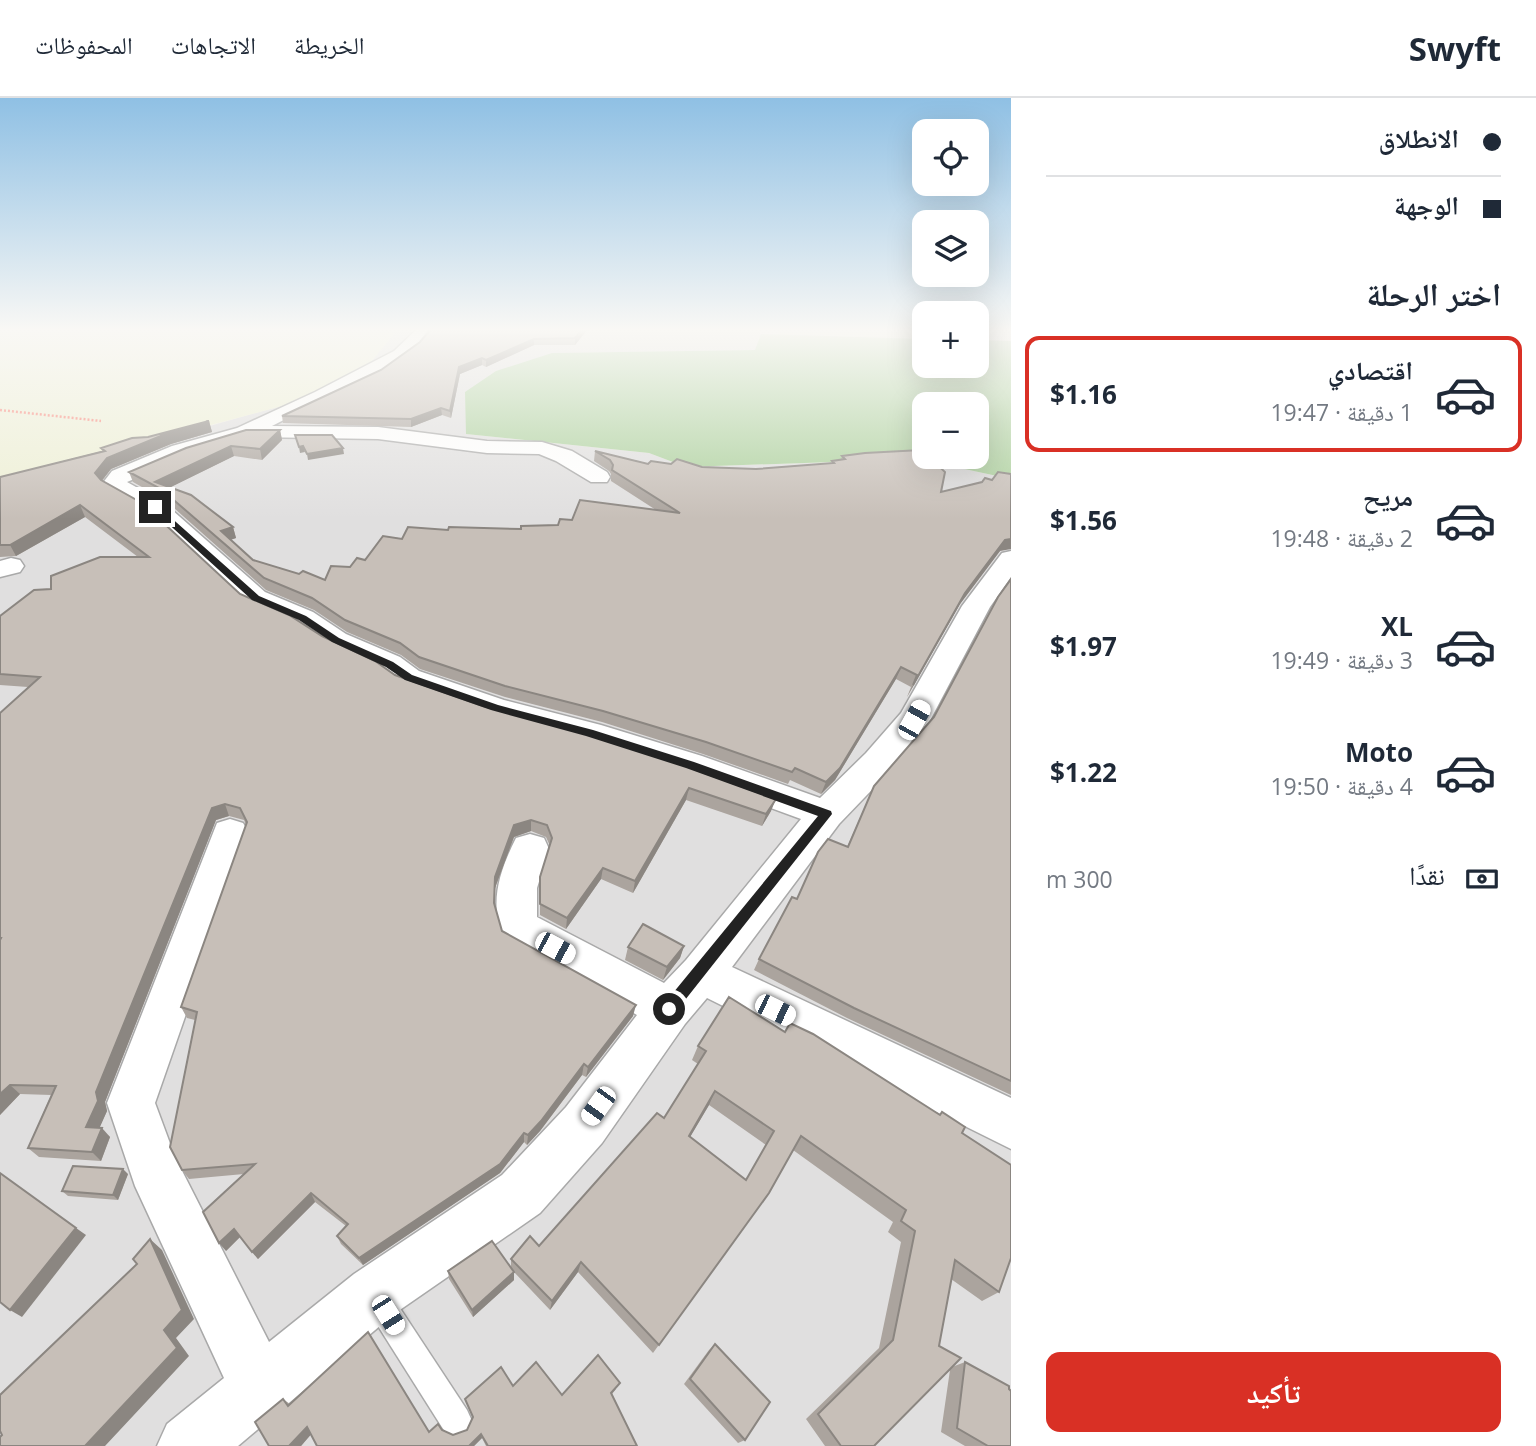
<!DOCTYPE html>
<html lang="ar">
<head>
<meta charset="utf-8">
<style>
  :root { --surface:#fff; --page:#f6f6f7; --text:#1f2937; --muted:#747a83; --line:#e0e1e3; --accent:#d93025 }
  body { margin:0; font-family:"Open Sans","Noto Naskh Arabic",sans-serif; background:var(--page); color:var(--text); direction:rtl; height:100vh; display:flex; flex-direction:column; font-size:26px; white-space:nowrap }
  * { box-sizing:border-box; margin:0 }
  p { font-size:23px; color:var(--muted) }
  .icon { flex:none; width:38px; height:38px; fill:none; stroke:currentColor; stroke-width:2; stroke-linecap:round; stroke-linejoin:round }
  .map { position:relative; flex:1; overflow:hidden; direction:ltr }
  .side { display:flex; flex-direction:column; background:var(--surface); width:525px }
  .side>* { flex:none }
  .guide { display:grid; align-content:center; height:154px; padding:0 35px; background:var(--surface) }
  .controls { position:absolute; left:912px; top:21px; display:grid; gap:14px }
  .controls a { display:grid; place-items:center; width:77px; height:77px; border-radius:14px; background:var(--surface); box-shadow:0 7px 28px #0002; font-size:35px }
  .end { position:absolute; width:32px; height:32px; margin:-16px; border:9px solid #222; background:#fff; box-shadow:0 0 0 4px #fff }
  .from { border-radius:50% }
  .car { position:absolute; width:21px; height:42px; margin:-21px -10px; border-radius:9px; box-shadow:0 0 5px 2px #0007; background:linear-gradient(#fff 24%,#345 0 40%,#fff 0 76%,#345 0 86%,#fff 0) }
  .guide b { display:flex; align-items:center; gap:24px; height:66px; font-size:26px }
  .guide b+b { border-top:2px solid var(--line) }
  .guide i { width:18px; height:18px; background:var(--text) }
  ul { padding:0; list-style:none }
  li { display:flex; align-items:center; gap:21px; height:116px; margin:0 14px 10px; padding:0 21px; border:4px solid transparent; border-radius:14px }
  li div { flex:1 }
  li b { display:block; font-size:26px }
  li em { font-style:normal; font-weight:700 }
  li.selected { border-color:var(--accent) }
  li>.icon { width:63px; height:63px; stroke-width:1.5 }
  h2 { padding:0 35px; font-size:32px; line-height:84px }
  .pay { display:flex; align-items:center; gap:18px; height:77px; padding:0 35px; font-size:26px }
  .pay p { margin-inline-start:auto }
  .cta { display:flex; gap:14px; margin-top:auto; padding:14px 35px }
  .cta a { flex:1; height:80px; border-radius:14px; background:var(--accent); color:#fff; font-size:28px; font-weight:700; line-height:80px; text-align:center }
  header { display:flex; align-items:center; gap:42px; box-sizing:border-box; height:98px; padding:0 35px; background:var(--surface); border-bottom:2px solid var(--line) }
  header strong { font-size:33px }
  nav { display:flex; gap:38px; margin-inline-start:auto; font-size:24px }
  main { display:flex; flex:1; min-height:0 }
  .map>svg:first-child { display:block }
  .residential { fill:#e0dfdf }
  .farmland { fill:#eef0d5 }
  .forest { fill:#add19e; fill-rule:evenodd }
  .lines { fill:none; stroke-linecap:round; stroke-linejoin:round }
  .lane-casing { stroke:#a9a9a9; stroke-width:3 }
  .street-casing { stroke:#a9a9a9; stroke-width:3 }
  .path { stroke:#fa8072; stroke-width:2.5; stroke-dasharray:2 2; stroke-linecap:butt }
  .lane { fill:#fff; fill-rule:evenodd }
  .street { fill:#fff; fill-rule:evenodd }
  .wall { fill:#aba49e; fill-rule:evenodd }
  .shaded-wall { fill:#8b8681 }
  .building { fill:#c7bfb8; stroke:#8b8681; stroke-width:2; fill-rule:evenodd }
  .route { fill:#222 }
</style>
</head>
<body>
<header>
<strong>Swyft</strong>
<nav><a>الخريطة</a><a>الاتجاهات</a><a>المحفوظات</a></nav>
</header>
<main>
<section class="side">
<div class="guide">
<b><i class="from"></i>الانطلاق</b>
<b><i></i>الوجهة</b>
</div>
<h2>اختر الرحلة</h2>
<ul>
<li class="selected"><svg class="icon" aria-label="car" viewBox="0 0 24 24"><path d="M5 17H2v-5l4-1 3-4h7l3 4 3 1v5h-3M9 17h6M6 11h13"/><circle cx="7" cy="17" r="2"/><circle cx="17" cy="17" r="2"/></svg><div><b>اقتصادي</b><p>1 دقيقة · 19:47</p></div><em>$1.16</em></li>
<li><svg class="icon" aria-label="car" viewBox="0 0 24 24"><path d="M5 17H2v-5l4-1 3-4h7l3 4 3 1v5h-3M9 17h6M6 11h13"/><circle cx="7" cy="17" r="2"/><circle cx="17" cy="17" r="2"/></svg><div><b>مريح</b><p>2 دقيقة · 19:48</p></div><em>$1.56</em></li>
<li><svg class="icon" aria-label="car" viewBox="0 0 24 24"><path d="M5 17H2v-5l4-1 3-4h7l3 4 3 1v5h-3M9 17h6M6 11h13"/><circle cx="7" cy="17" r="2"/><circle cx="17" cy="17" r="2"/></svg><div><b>XL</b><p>3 دقيقة · 19:49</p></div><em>$1.97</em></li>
<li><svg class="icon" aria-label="car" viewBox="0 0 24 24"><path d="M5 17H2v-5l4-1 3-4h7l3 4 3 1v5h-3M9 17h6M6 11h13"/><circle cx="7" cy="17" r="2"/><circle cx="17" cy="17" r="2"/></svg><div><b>Moto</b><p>4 دقيقة · 19:50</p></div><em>$1.22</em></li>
</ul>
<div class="pay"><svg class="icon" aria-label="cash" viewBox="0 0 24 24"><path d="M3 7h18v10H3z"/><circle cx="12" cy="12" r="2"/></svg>نقدًا<p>300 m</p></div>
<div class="cta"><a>تأكيد</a></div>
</section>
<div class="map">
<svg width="1011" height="1348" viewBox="0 0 1011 1348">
  <rect width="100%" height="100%" fill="#f2efe9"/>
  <polygon class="residential" points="390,232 757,232 761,236 756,252 552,255 466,336 649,355 686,369 918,361 1011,381 1011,1348 0,1348 0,388 343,290"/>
  <g class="farmland">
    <polygon points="0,232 397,232 350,290 0,383"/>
    <polygon points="774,232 924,232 924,241 780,237"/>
  </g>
  <path class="forest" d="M761,236L924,241V268H976L977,242L1011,243V381L918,361L686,369L649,355L466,336L465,294L496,273L552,255L755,252ZM924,306H976V359H924Z"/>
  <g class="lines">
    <defs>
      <polygon id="lane" points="376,1185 386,1189 467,1312 472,1323 467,1334 456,1339 445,1334 366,1209 362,1199 366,1189"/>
      <g id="street">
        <path d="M416,232H433C399,280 323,301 272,328L378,329L487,343L542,344L572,353L607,374L610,379L607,384H591L556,363L539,356L487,355L378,341L248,339L188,358L127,384L163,404L265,494L313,514L346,536L400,559L419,573L504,602L601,627L702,658L820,700L866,655L901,615L962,508L1002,455L1011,453V479L990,509L926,630L890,673L839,726L732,869L1011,1000V1051L707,900L685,926L602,1045L540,1115L394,1216L238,1348H157L167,1326L224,1280L135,1088L107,1005L217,725L230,721L243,725L249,735L155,1005L175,1059L269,1244L354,1176L502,1077L566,1009L637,917L505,843C488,807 499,774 516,740L530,736L544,740L549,751L537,790V819L664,885L686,862L801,721L678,676L580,644L484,618L397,587L378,573L326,548L293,526L245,506L147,414L106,391L102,386L112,373L172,348L237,330L315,294L394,253Z"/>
        <polygon points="11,460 20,462 24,468 20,474 0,479 0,463"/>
      </g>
    </defs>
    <use href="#lane" class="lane-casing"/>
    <use href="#street" class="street-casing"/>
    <polyline class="path" points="0,312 101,323"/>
    <use href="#lane" class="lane"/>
    <use href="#street" class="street"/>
  </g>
  <g class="wall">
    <polygon points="430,232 587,232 575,247 534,247 486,269 482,267 460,276 451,320 442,317 411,329 283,325 282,318 381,272 420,244"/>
    <polygon points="209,323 212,334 171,346 111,371 102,383 240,496 322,538 395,577 771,713 762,728 686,702 633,795 601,781 566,831 540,817 540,779 550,748 546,739 531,733 514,739 495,790 495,807 502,833 633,918 586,979 582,977 540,1033 527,1047 524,1044 500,1075 363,1167 341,1146 337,1138 346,1128 315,1104 258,1161 240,1139 226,1153 244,1076 189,1081 182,1072 195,922 187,920 181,909 246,727 244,722 229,718 216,722 105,1004 107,1013 99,1030 110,1039 101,1063 39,1059 28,1050 51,997 20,996 0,1017 0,615 28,589 0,587 0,518 51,491 138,459 85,419 16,458 0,459 0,379 102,353 101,350 148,339"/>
    <polygon points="280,332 282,342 262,362 234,358 170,389 233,429 236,440 230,442 253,462 299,476 325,482 402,441 448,432 521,431 558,427 572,422 656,412 611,383 611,376 609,373 594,363 595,353 648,366 671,366 702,369 756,371 832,365 832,363 841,362 842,358 941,394 1000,453 960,506 907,599 911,589 896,581 835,682 821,696 790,682 788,686 703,656 602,624 505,599 420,571 401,557 347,534 314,512 266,492 165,402 133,384 129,374"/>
    <polygon points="1011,481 1011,997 847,920 754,872 759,861 797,801 847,749 874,688 934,619"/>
    <polygon points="684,848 680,860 663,882 625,862 628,849"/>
    <path d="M785,934L939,1017L942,1014L962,1035L999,1194L982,1203L951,1181L939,1248L952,1269L965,1264L1011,1348H965L941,1334L950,1272L874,1348H825L806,1321L879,1250L901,1144L888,1134L893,1124L793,1052L769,1095L653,1255L578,1174L550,1212L514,1174V1182L473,1219L449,1181L448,1173L511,1170V1161L539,1148L664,1020L698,966L692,962L698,948ZM709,1007L766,1047L746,1082L690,1039Z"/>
    <polygon points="128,1076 118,1102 68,1098 62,1093"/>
    <polygon points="715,1246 745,1342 738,1345 684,1286 709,1252"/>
    <polygon points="513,1288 562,1297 616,1291 612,1296 637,1348 486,1348 482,1340 474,1348 317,1348 311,1336 301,1348 269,1348 283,1301 290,1306 429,1334 442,1332 453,1337 467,1332 473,1320 465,1301"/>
  </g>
  <g class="shaded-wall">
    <polygon points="582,232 587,232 575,247 575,240"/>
    <polygon points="534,241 534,247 486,269 486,262"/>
    <polygon points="482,260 482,267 460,276 451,320 450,313 459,269"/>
    <polygon points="441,310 442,317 411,329 411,321"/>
    <polygon points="209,323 212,334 171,346 111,371 99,386 95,375 107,360 168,335"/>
    <polygon points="280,332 282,342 262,362 260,351"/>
    <polygon points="231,348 234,358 163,393 155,384"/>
    <polygon points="303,348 305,354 300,355 299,349"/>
    <polygon points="343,350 344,356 308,362 307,356"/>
    <polygon points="80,407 85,419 16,458 10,447"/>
    <polygon points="233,429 236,440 224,444 221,433"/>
    <polygon points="1011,441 1011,451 1000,453 960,506 907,599 913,587 965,495 1005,442"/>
    <polygon points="901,569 896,581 835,682 821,696 826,684"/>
    <polygon points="689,690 686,702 633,795 635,783"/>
    <polygon points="776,701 771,713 762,728 766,716"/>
    <polygon points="225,706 229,718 216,722 105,1004 107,1013 96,1038 86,1029 96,994 212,710"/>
    <polygon points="531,722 531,733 514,739 495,790 495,779 514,727"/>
    <polygon points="603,770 601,781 566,831 567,820"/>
    <polygon points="684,848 680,860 663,882 667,869"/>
    <polygon points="636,907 633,918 586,979 588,969"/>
    <polygon points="584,966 582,977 540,1033 527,1047 528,1037"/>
    <polygon points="10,987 20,996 0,1017 0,996"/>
    <polygon points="715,993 709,1007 683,1051 689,1038"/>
    <polygon points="102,1030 110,1039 101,1063 92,1054"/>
    <polygon points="524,1035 524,1044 500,1075 363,1167 359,1160"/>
    <polygon points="123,1071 128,1076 118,1102 113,1097"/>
    <polygon points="311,1095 315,1104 258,1161 252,1154"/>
    <polygon points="76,1130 86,1137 22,1219 10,1212"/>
    <polygon points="234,1131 241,1138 226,1153 219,1145"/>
    <polygon points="150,1141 162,1152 194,1221 176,1240 189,1258 105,1348 85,1348 164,1232"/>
    <polygon points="581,1164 578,1174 550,1212 552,1203"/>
    <polygon points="514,1174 514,1182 473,1219 472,1212"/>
    <polygon points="307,1329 314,1333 301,1348 289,1348"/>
    <polygon points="481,1336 482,1340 474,1348 469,1348"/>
  </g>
  <g class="building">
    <polygon points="430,232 582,232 575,240 534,241 486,262 482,260 459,269 450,313 441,310 411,321 282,318 381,272 420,244"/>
    <polygon points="209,323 168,335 107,360 95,375 101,382 142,405 240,496 289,517 322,538 375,563 395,577 483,608 580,634 680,666 776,701 766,716 689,690 635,783 603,770 567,820 540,806 540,779 552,740 547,727 531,722 514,727 495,779 494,805 502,833 636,907 588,969 584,966 541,1023 528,1037 524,1035 500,1066 359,1160 337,1138 348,1126 311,1095 252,1154 234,1131 219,1145 203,1114 255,1066 182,1072 170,1049 197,914 181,909 247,724 240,710 225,706 212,710 96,994 98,1003 86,1029 102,1030 92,1054 28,1050 56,988 10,987 0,996 0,842 1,840 0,840 0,615 40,579 0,576 0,518 34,492 51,491 51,478 100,459 149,459 80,407 10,447 0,447 0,379 105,353 101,350 132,340 148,339"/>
    <polygon points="246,332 280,332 260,351 231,348 155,384 191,397 233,429 221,433 253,462 299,476 303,473 325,482 331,468 350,469 357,460 365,462 383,438 402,441 408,429 448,432 449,429 521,431 521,428 558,427 560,421 572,422 580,402 680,415 612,372 613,367 610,362 595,353 648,366 651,363 671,366 677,361 702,369 756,371 834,365 832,363 845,361 842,358 865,355 921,352 924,355 924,359 929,359 945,374 941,394 982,384 985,380 992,382 998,374 1011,376 1011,441 1005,442 965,495 913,587 917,577 901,569 840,670 826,684 795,670 792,674 706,644 603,613 505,588 419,559 400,545 345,522 312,500 264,480 161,391 129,374 186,350"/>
    <polygon points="295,337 332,337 343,350 307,356 303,348 299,349"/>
    <polygon points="1011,481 1011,983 854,910 759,861 792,799 797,801 818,754 828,741 848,749 874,688 934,619 998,499"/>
    <polygon points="643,826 684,848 667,869 628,849"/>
    <path d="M729,899L785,934L790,925L813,936L940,1017L942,1014L965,1029L962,1035L1011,1067V1160L999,1194L955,1162L939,1248L961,1260L874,1348H841L818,1316L893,1242L915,1133L901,1123L906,1112L801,1038L769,1095L659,1247L581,1164L552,1203L511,1161L530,1138L539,1148L657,1015L664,1020L706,953L698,948ZM715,993L774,1033L746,1082L689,1038Z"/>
    <polygon points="73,1068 123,1071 113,1097 62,1093"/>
    <polygon points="0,1075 76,1130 10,1212 0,1204"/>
    <polygon points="150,1141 182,1212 164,1232 177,1250 85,1348 0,1348 0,1339 2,1337 0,1333 0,1297 137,1166 133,1161"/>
    <polygon points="492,1143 514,1174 472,1212 448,1173"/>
    <polygon points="368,1234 429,1334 438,1326 442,1332 453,1337 467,1332 473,1319 465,1301 501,1269 513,1288 536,1264 562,1297 598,1257 620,1285 611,1295 637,1348 488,1348 481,1336 469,1348 317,1348 307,1329 289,1348 269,1348 255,1324 283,1301 288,1308"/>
    <polygon points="715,1246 770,1304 745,1342 690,1281"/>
    <polygon points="965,1264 1009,1288 1009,1291 1011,1293 1011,1348 988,1348 957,1330"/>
  </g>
  <linearGradient id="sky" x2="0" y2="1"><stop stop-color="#8fc0e4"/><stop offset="0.55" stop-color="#f9f8f5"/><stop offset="1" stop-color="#f9f8f5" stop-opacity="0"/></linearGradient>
  <rect width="1011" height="421" fill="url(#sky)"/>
  <polygon class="route" points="152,408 158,408 259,498 306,518 339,540 393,564 412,577 498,607 593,632 694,664 831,713 832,716 674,916 664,916 662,911 664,906 818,718 686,670 586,638 491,612 405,582 386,569 332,544 299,522 252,502 152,411"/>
</svg>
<div class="controls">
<a><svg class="icon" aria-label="locate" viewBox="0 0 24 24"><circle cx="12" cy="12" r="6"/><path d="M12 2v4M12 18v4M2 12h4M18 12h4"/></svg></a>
<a><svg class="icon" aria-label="layers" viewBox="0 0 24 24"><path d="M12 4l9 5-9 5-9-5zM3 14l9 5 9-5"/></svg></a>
<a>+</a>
<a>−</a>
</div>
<i class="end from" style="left:669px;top:911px"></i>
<i class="end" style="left:155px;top:409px"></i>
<i class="car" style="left:914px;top:622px;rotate:29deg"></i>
<i class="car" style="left:555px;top:850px;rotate:118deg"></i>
<i class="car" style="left:775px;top:912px;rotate:116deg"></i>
<i class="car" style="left:598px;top:1008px;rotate:216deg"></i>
<i class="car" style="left:388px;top:1217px;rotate:148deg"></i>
</div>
</main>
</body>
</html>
